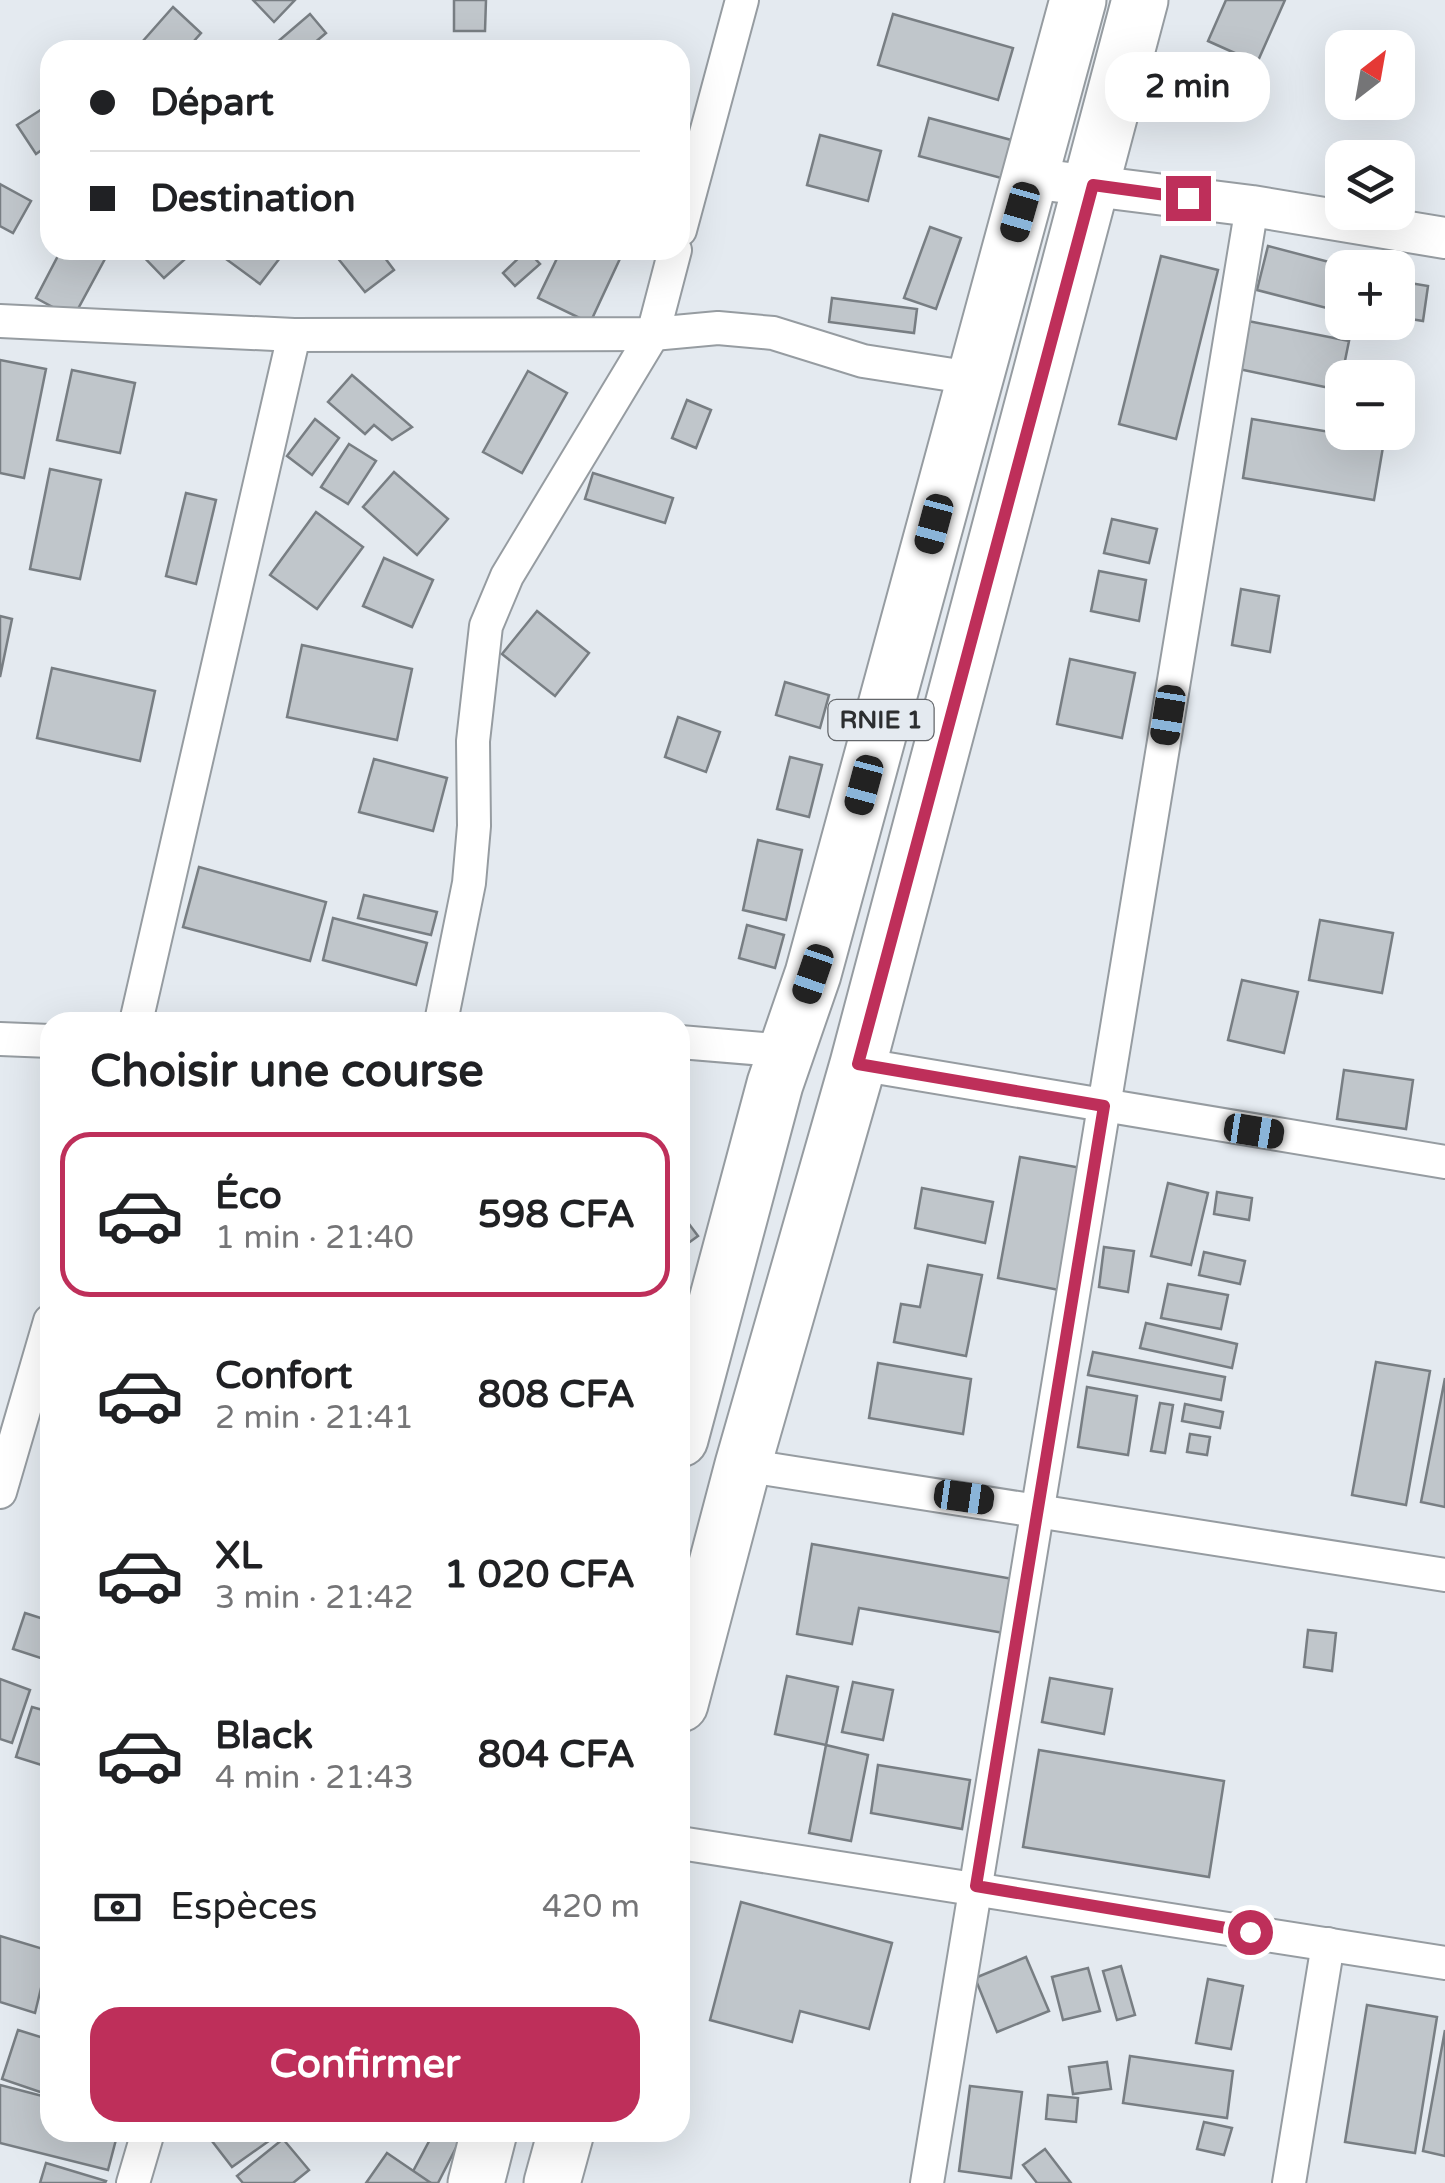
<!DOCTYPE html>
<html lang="fr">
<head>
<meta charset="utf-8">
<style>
  :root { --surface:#fff; --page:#f6f6f6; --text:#202124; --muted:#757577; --line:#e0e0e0; --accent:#be2f5a }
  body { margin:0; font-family:"Varela Round",sans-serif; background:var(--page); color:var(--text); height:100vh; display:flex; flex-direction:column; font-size:38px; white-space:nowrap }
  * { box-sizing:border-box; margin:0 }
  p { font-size:32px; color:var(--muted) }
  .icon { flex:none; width:55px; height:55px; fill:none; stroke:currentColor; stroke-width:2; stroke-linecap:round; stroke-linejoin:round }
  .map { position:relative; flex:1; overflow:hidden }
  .side { position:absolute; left:40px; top:1012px; width:650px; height:1130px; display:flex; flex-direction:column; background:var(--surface); border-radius:30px; box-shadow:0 10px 40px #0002 }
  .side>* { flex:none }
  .top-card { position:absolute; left:40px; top:40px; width:650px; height:220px; border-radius:30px; box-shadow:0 10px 40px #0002; display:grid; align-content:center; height:220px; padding:0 50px; background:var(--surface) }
  .needle { width:65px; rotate:31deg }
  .tools { position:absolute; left:1325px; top:30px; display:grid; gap:20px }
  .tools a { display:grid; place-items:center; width:90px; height:90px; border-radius:20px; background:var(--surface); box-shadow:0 10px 40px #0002; font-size:50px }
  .end { position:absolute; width:45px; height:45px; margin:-22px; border:12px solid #be2f5a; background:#fff; box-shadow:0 0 0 5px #fff }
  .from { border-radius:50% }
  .bubble { position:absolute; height:70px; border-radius:30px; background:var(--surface); box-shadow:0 10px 40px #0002; font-size:32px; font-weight:800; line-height:70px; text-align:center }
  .car { position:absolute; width:30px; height:60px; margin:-30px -15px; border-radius:12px; box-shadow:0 0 8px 2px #0007; background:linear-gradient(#222 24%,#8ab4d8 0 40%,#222 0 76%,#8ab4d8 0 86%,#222 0) }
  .top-card b { display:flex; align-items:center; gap:35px; height:95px; font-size:38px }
  .top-card b+b { border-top:2px solid var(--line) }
  .top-card i { width:25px; height:25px; background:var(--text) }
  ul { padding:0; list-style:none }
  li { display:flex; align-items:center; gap:30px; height:165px; margin:0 20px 15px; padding:0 30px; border:5px solid transparent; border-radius:30px }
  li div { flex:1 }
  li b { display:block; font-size:38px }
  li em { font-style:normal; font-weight:800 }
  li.selected { border-color:var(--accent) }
  li>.icon { width:90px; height:90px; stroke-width:1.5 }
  h2 { padding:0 50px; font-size:45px; line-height:120px }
  .pay { display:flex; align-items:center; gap:25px; height:110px; padding:0 50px; font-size:38px }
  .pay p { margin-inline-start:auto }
  .cta { display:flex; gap:20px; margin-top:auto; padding:20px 50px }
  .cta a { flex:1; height:115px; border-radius:30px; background:var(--accent); color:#fff; font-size:40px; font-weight:800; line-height:115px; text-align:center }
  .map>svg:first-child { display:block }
  .building { fill:#c0c6cb; stroke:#787e83; stroke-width:2.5 }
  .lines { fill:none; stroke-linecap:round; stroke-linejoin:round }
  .minor-casing { stroke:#969ca1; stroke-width:36 }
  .tertiary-casing { stroke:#969ca1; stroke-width:44 }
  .trunk-casing { stroke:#969ca1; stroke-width:59 }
  .minor { stroke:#fff; stroke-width:32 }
  .tertiary { stroke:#fff; stroke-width:40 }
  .trunk { stroke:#fff; stroke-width:55 }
  .route { stroke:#be2f5a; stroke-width:12 }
  .labels { text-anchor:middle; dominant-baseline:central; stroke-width:9; stroke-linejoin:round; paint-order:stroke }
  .shield { fill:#e4eaf0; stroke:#63666a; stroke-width:2.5 }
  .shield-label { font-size:25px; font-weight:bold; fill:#2c2e30 }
</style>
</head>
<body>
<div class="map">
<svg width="1445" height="2183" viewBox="0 0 1445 2183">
  <rect width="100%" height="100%" fill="#e4eaf0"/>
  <g class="building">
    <polygon points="253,0 295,0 274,22"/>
    <polygon points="454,0 486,0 485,31 454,31"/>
    <polygon points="1226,0 1285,0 1257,63 1208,41"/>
    <polygon points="173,7 201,33 186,50 135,50"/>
    <polygon points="310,14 326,33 306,50 268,50"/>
    <polygon points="893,14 1013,48 998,100 878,65"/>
    <polygon points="50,104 50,144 36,154 17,125"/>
    <polygon points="929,118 1015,141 1005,179 919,156"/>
    <polygon points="820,135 881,151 868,201 807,185"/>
    <polygon points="0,184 31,201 13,233 0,226"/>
    <polygon points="930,227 961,238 936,309 904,298"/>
    <polygon points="1268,246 1352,268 1342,268 1342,312 1257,290"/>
    <polygon points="61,250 92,250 106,257 73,318 36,298"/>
    <polygon points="137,250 174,250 184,260 164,278"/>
    <polygon points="233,250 286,250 260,284 226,259"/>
    <polygon points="344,250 379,250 394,270 365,292 336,256"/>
    <polygon points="527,250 540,264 515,286 503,273"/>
    <polygon points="561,250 624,250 590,323 538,298"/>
    <polygon points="1161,256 1218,270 1176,439 1119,424"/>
    <polygon points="1398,281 1428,286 1423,321 1398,317"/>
    <polygon points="832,298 917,309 914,333 829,322"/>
    <polygon points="1243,320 1349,341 1339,390 1234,368"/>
    <polygon points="0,360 46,369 24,478 0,473"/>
    <polygon points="72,370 135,383 120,453 57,440"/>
    <polygon points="528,371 567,393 522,473 483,452"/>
    <polygon points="352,375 412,427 392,440 374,425 365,434 328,402"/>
    <polygon points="687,400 711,410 696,448 672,438"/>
    <polygon points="315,419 339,438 312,475 287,456"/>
    <polygon points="1252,419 1384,441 1374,500 1243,478"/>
    <polygon points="349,444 376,461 348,504 321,487"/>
    <polygon points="50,469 101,480 80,579 30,569"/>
    <polygon points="394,472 448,519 417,555 363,507"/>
    <polygon points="593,473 673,498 665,523 585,499"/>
    <polygon points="186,493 216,500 196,584 166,576"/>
    <polygon points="316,512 363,547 317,609 270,575"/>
    <polygon points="1112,519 1157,529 1149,563 1104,553"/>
    <polygon points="384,558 433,580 412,627 363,606"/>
    <polygon points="1099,571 1146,580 1139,621 1091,611"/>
    <polygon points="1241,589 1279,596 1270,652 1232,645"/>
    <polygon points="537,611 589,653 555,696 502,654"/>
    <polygon points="0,616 12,619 0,677"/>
    <polygon points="302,645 412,669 397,740 287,717"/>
    <polygon points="1070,659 1135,673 1122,738 1057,724"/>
    <polygon points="52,668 155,691 140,761 37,738"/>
    <polygon points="785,682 829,695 820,728 776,715"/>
    <polygon points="678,717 720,732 706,772 665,757"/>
    <polygon points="790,757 822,765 809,817 777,809"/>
    <polygon points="374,759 447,778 433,831 359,812"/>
    <polygon points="758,840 802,850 786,920 743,910"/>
    <polygon points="199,867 326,902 310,961 183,927"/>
    <polygon points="364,895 437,912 431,935 358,918"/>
    <polygon points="333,918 427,943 416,985 323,960"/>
    <polygon points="1320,920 1393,933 1382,993 1309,980"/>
    <polygon points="747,925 784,935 775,968 739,958"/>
    <polygon points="1242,980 1298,992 1284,1053 1228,1040"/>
    <polygon points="1344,1070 1413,1080 1406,1129 1337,1119"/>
    <polygon points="1020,1157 1087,1169 1064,1291 998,1278"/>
    <polygon points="1168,1183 1208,1193 1191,1265 1151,1256"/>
    <polygon points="922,1188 993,1202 985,1243 915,1228"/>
    <polygon points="1217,1192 1252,1198 1249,1220 1214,1214"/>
    <polygon points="680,1212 698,1236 680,1249"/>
    <polygon points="1104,1247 1134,1251 1128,1292 1099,1287"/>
    <polygon points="1204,1252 1245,1261 1240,1284 1199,1275"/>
    <polygon points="928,1265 982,1275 966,1356 894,1342 901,1304 920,1307"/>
    <polygon points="1168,1284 1228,1295 1221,1329 1161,1318"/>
    <polygon points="1146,1323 1237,1344 1232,1368 1140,1348"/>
    <polygon points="1093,1352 1225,1377 1221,1400 1088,1375"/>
    <polygon points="1376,1362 1430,1371 1406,1505 1352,1495"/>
    <polygon points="878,1363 971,1379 963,1434 869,1418"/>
    <polygon points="1445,1378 1445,1507 1421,1502"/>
    <polygon points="1087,1387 1137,1396 1128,1455 1078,1447"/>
    <polygon points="1160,1403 1173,1405 1165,1453 1151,1451"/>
    <polygon points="1185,1404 1223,1412 1220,1428 1182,1421"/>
    <polygon points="1190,1434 1210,1437 1207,1455 1187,1452"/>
    <polygon points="812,1544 1013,1579 1004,1633 859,1608 852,1644 797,1634"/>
    <polygon points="25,1613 50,1621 50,1661 13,1649"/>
    <polygon points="1308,1630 1336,1633 1332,1671 1304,1667"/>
    <polygon points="787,1676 838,1687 826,1745 775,1734"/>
    <polygon points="1050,1678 1112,1689 1104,1734 1042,1722"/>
    <polygon points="0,1679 30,1690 12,1743 0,1739"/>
    <polygon points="853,1682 893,1690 883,1740 842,1732"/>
    <polygon points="32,1707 50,1712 48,1767 16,1757"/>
    <polygon points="826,1745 868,1755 851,1841 809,1833"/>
    <polygon points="1039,1750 1224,1781 1209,1877 1023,1847"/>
    <polygon points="878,1765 970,1780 962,1829 871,1813"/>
    <polygon points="741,1902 892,1943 869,2029 800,2011 792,2042 710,2020"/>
    <polygon points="0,1936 50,1951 35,2013 0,2002"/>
    <polygon points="1026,1957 1049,2011 997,2032 975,1978"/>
    <polygon points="1121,1966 1135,2015 1117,2020 1103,1971"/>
    <polygon points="1088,1968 1100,2011 1063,2020 1052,1977"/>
    <polygon points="1208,1979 1243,1986 1231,2049 1196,2043"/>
    <polygon points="1367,2005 1437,2017 1415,2153 1345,2142"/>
    <polygon points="18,2030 50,2040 46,2094 2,2079"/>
    <polygon points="1445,2030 1445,2156 1423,2151"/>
    <polygon points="1130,2056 1233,2071 1227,2118 1123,2103"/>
    <polygon points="1107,2062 1111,2089 1073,2094 1069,2067"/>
    <polygon points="0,2085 50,2098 50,2132 118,2132 108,2170 0,2143"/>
    <polygon points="970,2086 1022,2092 1011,2178 959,2171"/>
    <polygon points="1048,2095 1078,2098 1076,2122 1046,2119"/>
    <polygon points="1204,2122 1232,2128 1224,2155 1197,2149"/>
    <polygon points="205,2132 268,2132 273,2138 232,2167"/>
    <polygon points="434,2132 464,2132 438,2183 421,2183 410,2177"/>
    <polygon points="283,2139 309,2170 293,2183 243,2183 237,2176"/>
    <polygon points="1045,2149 1071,2183 1037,2183 1023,2165"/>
    <polygon points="387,2153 431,2183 366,2183"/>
    <polygon points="46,2163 106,2181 105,2183 40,2183"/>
  </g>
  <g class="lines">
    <defs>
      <g id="minor">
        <polyline points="680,230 742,0"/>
        <polyline points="0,321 294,335 653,334 718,328 773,333 863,361 972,378"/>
        <polyline points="136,1022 294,335"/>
        <polyline points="441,1022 469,883 474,826 473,741 486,626 507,576 653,334 675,250"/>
        <polyline points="0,1039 50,1041"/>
        <polyline points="680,1042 787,1051"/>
        <polyline points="858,1064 1445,1162"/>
        <polyline points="743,1465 1445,1575"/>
        <polyline points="0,1492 50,1321"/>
        <polyline points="680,1843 1445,1963"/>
        <polyline points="133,2183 148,2132"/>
        <polyline points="927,2183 1252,206"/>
        <polyline points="1289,2183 1328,1944"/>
      </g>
      <polyline id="tertiary" points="1029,178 1252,206 1445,238"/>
      <g id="trunk">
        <polyline points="680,1439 775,1084 813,974 1078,0"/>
        <polyline points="680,1704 743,1465 858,1064 1140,0"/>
        <polyline points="476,2183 489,2132"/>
        <polyline points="552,2183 566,2132"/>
      </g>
    </defs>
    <use href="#minor" class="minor-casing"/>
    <use href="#tertiary" class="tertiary-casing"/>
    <use href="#trunk" class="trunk-casing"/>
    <use href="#minor" class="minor"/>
    <use href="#tertiary" class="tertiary"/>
    <use href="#trunk" class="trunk"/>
  </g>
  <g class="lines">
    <polyline class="route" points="1188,198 1093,185 858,1064 1104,1106 976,1886 1250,1932"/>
  </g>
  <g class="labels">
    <rect class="shield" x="828.5" y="700" width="105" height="40" rx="8"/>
    <g class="shield-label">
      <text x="881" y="720">RNIE 1</text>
    </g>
  </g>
</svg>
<div class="tools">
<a><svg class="needle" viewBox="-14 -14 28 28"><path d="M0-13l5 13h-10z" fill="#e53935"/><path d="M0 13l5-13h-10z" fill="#757577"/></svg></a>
<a><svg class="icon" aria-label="layers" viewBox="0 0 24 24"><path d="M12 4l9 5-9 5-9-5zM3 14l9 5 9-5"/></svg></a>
<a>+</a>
<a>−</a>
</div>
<i class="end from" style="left:1250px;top:1932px"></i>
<i class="end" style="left:1188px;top:198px"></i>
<div class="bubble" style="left:1105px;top:52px;width:165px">2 min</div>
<i class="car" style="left:1020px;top:212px;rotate:196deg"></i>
<i class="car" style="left:934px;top:524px;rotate:195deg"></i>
<i class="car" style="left:1168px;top:715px;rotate:189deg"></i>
<i class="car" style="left:864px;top:785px;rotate:195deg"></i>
<i class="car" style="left:813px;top:974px;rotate:199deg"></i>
<i class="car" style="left:1254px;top:1131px;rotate:99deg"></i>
<i class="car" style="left:964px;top:1497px;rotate:98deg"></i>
<div class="top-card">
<b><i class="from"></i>Départ</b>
<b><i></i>Destination</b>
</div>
<section class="side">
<h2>Choisir une course</h2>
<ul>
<li class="selected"><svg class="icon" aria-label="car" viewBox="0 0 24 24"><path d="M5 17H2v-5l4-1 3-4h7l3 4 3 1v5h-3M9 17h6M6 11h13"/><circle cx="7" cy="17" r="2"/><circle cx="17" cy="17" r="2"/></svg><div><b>Éco</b><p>1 min · 21:40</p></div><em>598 CFA</em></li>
<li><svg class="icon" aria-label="car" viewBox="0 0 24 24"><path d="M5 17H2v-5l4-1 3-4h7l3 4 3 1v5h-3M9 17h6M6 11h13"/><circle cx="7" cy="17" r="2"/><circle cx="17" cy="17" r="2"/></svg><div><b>Confort</b><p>2 min · 21:41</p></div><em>808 CFA</em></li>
<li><svg class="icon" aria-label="car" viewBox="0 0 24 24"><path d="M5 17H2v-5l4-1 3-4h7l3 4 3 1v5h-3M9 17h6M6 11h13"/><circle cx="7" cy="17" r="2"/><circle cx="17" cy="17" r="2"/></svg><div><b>XL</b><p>3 min · 21:42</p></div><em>1 020 CFA</em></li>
<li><svg class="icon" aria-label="car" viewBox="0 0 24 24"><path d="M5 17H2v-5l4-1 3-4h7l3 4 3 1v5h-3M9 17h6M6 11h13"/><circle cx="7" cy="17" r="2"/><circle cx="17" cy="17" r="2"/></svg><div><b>Black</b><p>4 min · 21:43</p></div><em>804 CFA</em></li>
</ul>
<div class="pay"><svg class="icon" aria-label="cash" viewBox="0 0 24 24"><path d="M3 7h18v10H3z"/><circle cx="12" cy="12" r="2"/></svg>Espèces<p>420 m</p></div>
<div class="cta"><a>Confirmer</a></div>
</section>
</div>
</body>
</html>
